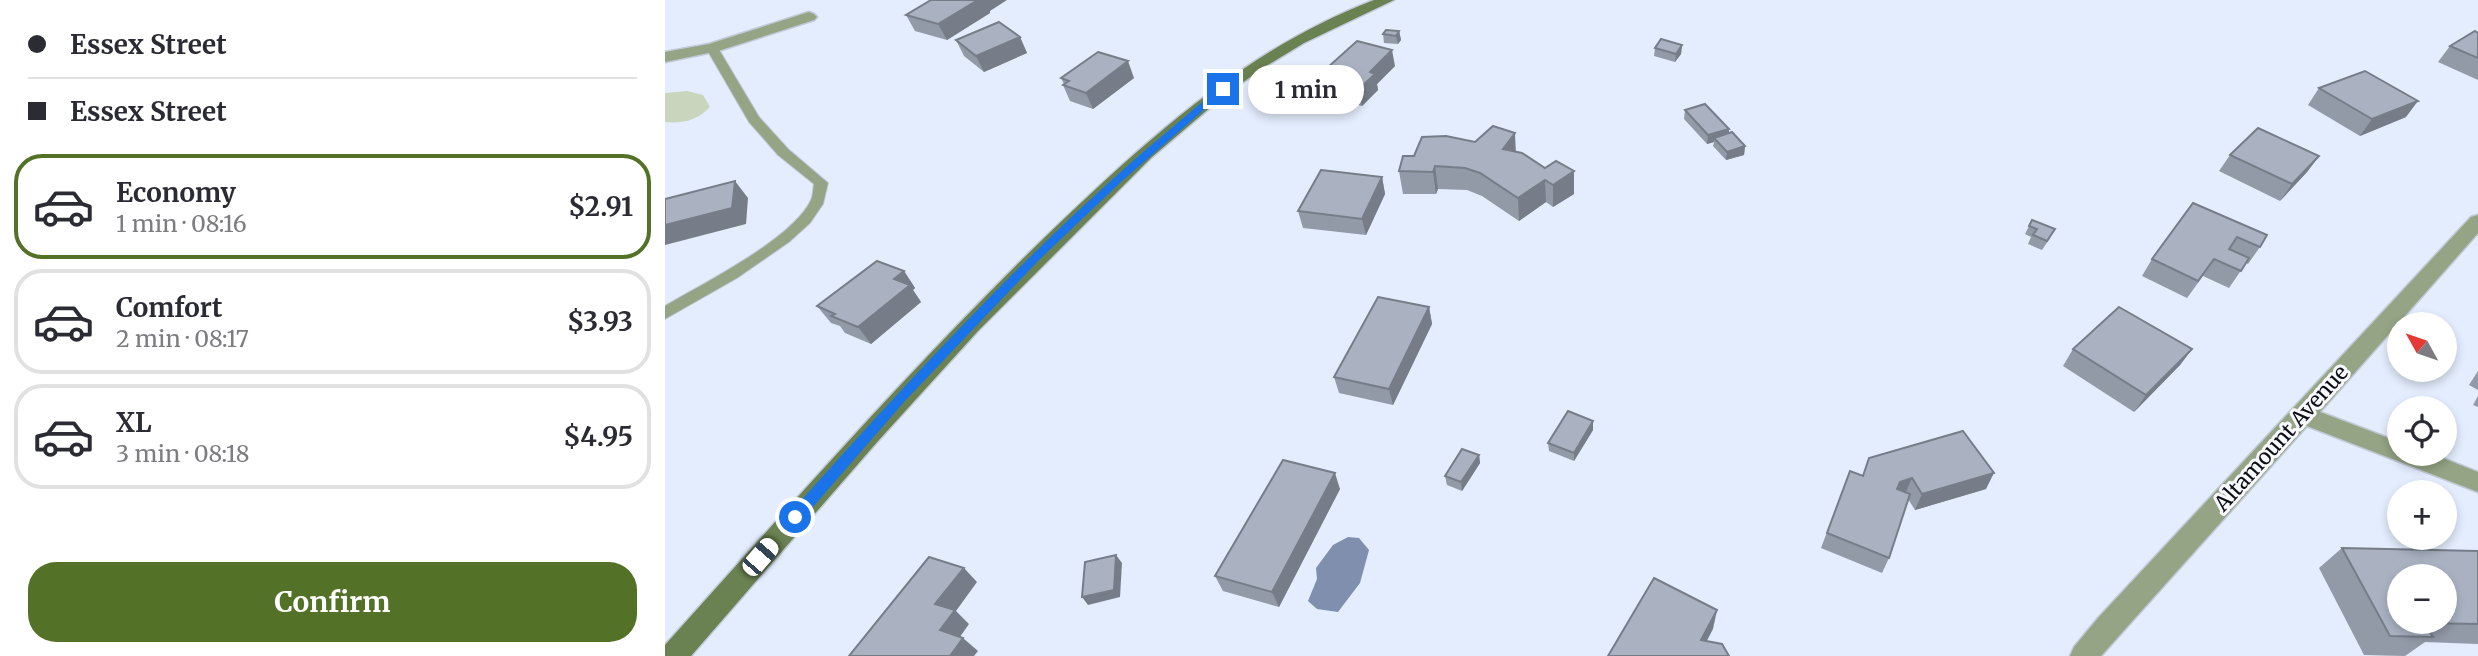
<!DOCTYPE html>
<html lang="en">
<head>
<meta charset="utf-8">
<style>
  :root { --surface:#fff; --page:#f2f2f3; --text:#2b2b33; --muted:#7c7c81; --line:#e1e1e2; --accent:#537228 }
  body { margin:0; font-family:Merriweather,serif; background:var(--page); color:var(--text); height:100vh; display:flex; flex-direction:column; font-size:26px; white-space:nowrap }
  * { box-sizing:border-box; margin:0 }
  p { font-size:23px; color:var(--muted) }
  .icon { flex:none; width:38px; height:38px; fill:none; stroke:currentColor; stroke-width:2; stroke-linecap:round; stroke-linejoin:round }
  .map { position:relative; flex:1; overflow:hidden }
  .panel { display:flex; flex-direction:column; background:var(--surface); width:665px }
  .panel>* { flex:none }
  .guide { display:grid; align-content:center; height:154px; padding:0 28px; background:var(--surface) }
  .needle { width:46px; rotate:310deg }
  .controls { position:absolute; left:1722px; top:312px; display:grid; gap:14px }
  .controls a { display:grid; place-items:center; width:70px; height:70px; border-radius:50%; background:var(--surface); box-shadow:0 4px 10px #0003; font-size:35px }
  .end { position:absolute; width:32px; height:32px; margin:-16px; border:9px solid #1a73e8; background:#fff; box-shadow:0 0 0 4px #fff }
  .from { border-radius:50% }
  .bubble { position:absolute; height:49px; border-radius:24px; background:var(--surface); box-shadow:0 4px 10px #0003; font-size:23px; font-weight:700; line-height:49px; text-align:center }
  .car { position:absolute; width:21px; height:42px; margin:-21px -10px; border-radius:9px; box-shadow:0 0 5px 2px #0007; background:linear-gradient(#fff 24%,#345 0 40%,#fff 0 76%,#345 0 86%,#fff 0) }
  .guide b { display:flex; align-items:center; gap:24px; height:66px; font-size:26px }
  .guide b+b { border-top:2px solid var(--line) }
  .guide i { width:18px; height:18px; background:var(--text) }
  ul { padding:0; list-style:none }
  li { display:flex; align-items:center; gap:21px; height:105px; margin:0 14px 10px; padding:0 14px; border:4px solid var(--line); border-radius:28px }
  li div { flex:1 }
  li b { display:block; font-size:26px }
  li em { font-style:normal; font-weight:700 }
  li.active { border-color:var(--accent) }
  li>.icon { width:63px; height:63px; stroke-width:1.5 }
  .action { display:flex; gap:14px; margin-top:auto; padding:14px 28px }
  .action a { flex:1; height:80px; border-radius:28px; background:var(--accent); color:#fff; font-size:28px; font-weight:700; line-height:80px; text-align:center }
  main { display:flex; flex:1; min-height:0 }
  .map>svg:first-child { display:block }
  .green { fill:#c9d5bd }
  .water { fill:#7f8fad }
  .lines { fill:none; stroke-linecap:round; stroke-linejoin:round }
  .service-casing { stroke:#c1c9d8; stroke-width:2 }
  .minor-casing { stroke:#c1c9d8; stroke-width:3 }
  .secondary-casing { stroke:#c1c9d8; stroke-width:3 }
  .service { fill:#94a484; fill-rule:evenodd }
  .minor { fill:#94a484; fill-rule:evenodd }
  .secondary { fill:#6a8151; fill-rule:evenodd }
  .wall { fill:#9299a7 }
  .shaded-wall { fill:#777d88 }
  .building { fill:#aab2c2; stroke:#777d88; stroke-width:2; fill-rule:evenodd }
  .route { fill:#1a73e8 }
  .labels { text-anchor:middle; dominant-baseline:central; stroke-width:6; stroke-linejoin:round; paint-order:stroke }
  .street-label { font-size:21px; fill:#0b0e13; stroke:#f8f9fd }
</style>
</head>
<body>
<main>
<section class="panel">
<div class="guide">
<b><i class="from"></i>Essex Street</b>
<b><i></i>Essex Street</b>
</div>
<ul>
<li class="active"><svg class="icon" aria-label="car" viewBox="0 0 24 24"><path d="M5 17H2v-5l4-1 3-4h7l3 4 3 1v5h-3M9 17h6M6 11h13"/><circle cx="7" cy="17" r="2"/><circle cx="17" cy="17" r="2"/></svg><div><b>Economy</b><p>1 min · 08:16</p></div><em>$2.91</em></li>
<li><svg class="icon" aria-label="car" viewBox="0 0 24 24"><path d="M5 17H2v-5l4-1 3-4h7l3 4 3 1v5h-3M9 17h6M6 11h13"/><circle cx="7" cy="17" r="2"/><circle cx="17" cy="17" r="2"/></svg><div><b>Comfort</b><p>2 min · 08:17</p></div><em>$3.93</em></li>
<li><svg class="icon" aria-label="car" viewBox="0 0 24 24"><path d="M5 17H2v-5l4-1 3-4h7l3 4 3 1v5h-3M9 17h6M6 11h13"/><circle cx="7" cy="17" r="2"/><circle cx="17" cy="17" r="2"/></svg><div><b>XL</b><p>3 min · 08:18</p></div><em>$4.95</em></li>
</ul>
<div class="action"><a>Confirm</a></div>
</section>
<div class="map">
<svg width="1813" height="656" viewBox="0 0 1813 656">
  <rect width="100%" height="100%" fill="#e4edfd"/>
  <path class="green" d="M22,91L38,95L45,107C33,120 18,124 0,122V93Z"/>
  <polygon class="water" points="683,537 694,538 704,550 695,583 673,612 652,609 643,601 652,579 651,568 668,545"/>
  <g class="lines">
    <defs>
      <path id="service" d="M47,44L53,48L94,117L123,149L163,183L158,204L145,223L124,242L72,278L0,319V306C37,284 128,239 146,200C148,196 148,189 149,184L113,155L84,122L41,48Z"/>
      <g id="minor">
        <polygon points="144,12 149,14 152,17 149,20 53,51 0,62 0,52 44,44"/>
        <polygon points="1813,215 1813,233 1655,412 1734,442 1734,453 1765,453 1813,472 1813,492 1642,426 1436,656 1405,656 1409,647 1433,618 1806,217"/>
      </g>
      <path id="secondary" d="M709,0H729L639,43L598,68L560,95L487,157L313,331L213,441L26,656H0V645C122,509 243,371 374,243C475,146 576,51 709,0Z"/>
    </defs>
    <use href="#service" class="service-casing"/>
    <use href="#minor" class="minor-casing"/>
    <use href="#secondary" class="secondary-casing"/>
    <use href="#service" class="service"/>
    <use href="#minor" class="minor"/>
    <use href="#secondary" class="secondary"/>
  </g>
  <g class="wall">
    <polygon points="325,11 325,13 282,40 250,31 241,15"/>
    <polygon points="734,31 736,40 733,44 719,43 718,34"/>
    <polygon points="1813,33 1813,80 1773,62 1785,46"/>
    <polygon points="355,37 362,53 319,72 299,56 291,40"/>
    <polygon points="1017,45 1016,54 1010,62 989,56 990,48"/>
    <polygon points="730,66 712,84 713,90 697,106 655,94 652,77"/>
    <polygon points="396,78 469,78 428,109 405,101 398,85 399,84"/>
    <polygon points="1654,88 1741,117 1695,136 1643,105"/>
    <polygon points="1020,110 1064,129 1064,133 1080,146 1079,155 1061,160 1048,146 1049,142 1042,144 1019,119"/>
    <polygon points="851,152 909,194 888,207 881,202 854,221 817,196 802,190 773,189 771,194 738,194 734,171 749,156"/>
    <polygon points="1565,155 1654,156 1642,172 1615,201 1554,171"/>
    <polygon points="717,177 720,194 701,235 638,228 633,211"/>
    <polygon points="1528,203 1595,247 1583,264 1581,263 1564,288 1538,276 1522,298 1477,276 1487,259"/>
    <polygon points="1367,220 1385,238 1377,250 1363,244 1366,237 1360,234"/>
    <polygon points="239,271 250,288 248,290 256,302 206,344 180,333 175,326 166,323 152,306"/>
    <polygon points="764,307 767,324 728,405 674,393 669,377"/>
    <polygon points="1408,349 1527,349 1515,365 1469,412 1398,366"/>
    <polygon points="1813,371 1813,390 1804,385"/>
    <polygon points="1813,396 1813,407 1808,405"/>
    <polygon points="928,421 928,430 909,461 884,451 883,443"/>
    <polygon points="814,455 815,463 797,491 782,485 780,476"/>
    <polygon points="1204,458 1321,489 1250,510 1243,499 1224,558 1217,573 1156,548 1185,471 1198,476"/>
    <polygon points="675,489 614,607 558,591 550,576"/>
    <polygon points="1677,548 1813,551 1813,644 1760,642 1740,656 1699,655 1654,568"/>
  </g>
  <g class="shaded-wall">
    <polygon points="313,0 342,0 325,11 325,13 282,40 273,24"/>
    <polygon points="734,31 736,40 733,44 731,36"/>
    <polygon points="355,37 362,53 319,72 311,56"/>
    <polygon points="1017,45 1016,54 1010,62 1011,54"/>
    <polygon points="727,50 730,66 712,84 713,90 697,106 694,89 705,72"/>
    <polygon points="463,61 469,78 428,109 421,93"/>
    <polygon points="1753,101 1741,117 1695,136 1707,119"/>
    <polygon points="1064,129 1063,138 1049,138 1049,142 1042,144 1043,135"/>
    <polygon points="850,133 851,156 838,149"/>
    <polygon points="1080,146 1079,155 1061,160 1062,152"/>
    <polygon points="1654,156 1642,172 1615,201 1627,184"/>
    <polygon points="770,166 773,189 771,194 768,172"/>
    <polygon points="909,171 909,194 888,207 888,185"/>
    <polygon points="717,177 720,194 701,235 697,219"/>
    <polygon points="880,180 881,202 854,221 853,198"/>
    <polygon points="70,181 83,198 81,224 0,245 0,225"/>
    <polygon points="239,271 250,288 248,290 256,302 206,344 193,327 229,279"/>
    <polygon points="764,307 767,324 728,405 724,389"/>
    <polygon points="1527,349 1515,365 1469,412 1481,395"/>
    <polygon points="928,421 928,430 909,461 909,453"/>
    <polygon points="814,455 815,463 797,491 796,482"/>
    <polygon points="670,473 675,489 614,607 607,592"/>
    <polygon points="1329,473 1321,489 1250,510 1257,494"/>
    <polygon points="1247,478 1240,494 1228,497 1235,482"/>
    <polygon points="451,555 457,563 455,597 423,605 417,597"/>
    <polygon points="299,568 312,582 291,611 304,624 290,644 275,630 270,604"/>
    <polygon points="1052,610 1048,629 1034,656 1036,640"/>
    <polygon points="298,638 313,651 309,656 285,656"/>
  </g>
  <g class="building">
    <polygon points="266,0 313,0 273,24 241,15"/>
    <polygon points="334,22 355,37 311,56 291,40"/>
    <polygon points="721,30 734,31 731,36 718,34"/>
    <polygon points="1810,31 1813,33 1813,58 1785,46"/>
    <polygon points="996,39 1017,45 1011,54 990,48"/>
    <polygon points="692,41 727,50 705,72 710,74 694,89 652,77"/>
    <polygon points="433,52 463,61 421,93 398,85 404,81 396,78"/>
    <polygon points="1700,71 1753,101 1707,119 1654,88"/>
    <polygon points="1040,104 1064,129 1043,135 1020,110"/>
    <polygon points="828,126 850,133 838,149 857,153 880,168 891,161 909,171 888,185 880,180 853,198 815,173 800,168 770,166 768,172 734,171 738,156 749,156 757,137 781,136 810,142"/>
    <polygon points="1593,128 1654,156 1627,184 1565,155"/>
    <polygon points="1067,132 1080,146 1062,152 1049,138"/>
    <polygon points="656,170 717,177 697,219 633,211"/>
    <polygon points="70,181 67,208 0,225 0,199"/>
    <polygon points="1528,203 1602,235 1595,247 1572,237 1564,249 1584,258 1576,271 1549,259 1533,281 1487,259"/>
    <polygon points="1367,220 1390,229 1382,241 1368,235 1372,229 1364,226"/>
    <polygon points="212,261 239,271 229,279 245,285 193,327 166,316 170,314 152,306"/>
    <polygon points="713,297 764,307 724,389 669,377"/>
    <polygon points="1454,307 1527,349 1481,395 1408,349"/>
    <polygon points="903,411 928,421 909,453 883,443"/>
    <polygon points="1298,431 1329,473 1257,494 1247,478 1235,482 1232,489 1245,494 1224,558 1162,533 1185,471 1198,476 1204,458"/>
    <polygon points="797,449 814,455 796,482 780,476"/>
    <polygon points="618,460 670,473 607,592 550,576"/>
    <path d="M1677,548L1813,551V624L1759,623L1768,637L1725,636ZM1734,576H1780V621H1734Z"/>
    <polygon points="451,555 449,590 417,597 420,562"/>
    <polygon points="264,557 299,568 270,604 290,610 275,630 298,638 285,656 184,656"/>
    <polygon points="989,578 1052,610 1036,640 1057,644 1064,656 943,656"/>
  </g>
  <path class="route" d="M555,87L563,89L457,181L374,260L239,402L135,522H125V513C229,397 334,281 450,177C484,146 520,117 555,87Z"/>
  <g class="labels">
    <g class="street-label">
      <text transform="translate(1616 438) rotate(-48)">Altamount Avenue</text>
    </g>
  </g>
</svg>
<div class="controls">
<a><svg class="needle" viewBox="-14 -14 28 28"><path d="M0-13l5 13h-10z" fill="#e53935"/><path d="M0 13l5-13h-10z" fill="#7c7c81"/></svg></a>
<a><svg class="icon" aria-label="locate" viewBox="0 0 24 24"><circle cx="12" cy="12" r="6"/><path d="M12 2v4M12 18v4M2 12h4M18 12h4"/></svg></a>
<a>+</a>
<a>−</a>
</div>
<i class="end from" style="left:130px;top:517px"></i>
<i class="end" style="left:558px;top:89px"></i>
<div class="bubble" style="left:583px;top:65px;width:116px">1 min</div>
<i class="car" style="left:95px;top:557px;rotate:41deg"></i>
</div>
</main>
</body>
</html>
